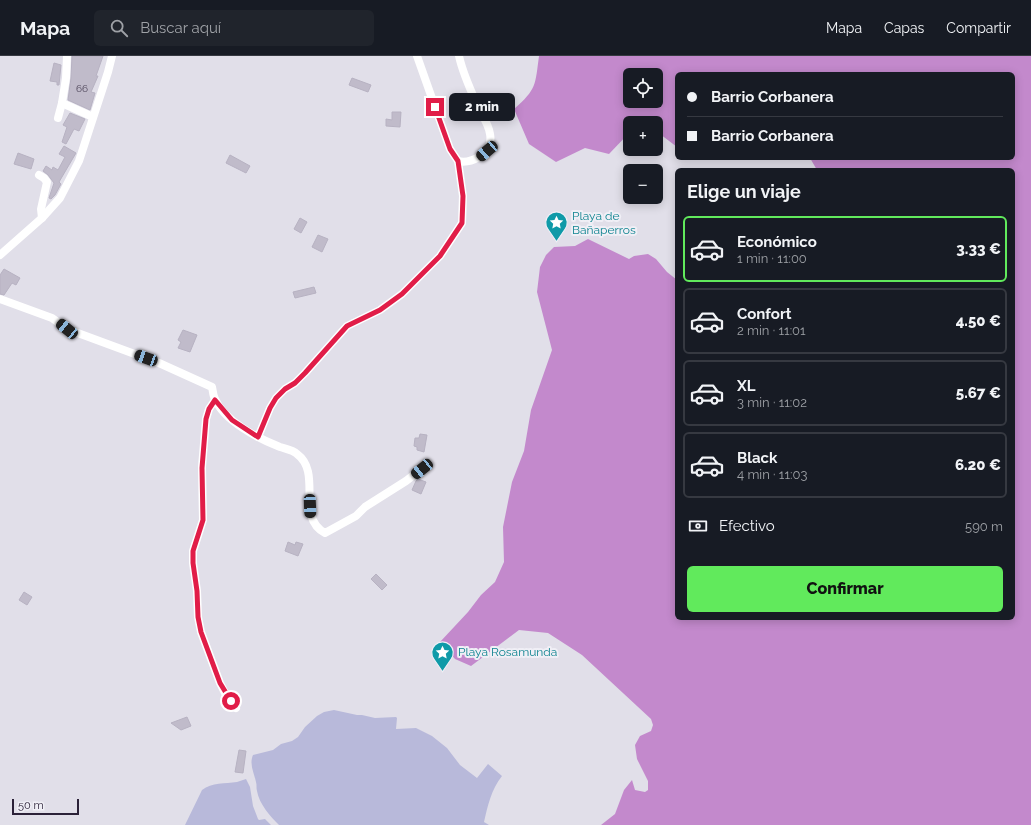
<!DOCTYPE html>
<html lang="es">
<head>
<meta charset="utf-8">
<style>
  :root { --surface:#171b24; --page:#20242c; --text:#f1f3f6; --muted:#9ea1a6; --line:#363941; --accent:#61ea5c }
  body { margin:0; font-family:Raleway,sans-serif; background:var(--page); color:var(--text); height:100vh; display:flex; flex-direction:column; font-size:15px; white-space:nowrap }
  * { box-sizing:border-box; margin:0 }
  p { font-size:13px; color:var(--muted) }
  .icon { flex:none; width:22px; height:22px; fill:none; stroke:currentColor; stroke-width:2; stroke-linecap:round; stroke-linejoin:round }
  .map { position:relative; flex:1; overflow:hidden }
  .panel { position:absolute; left:675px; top:112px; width:340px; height:452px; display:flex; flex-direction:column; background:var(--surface); border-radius:6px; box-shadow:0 2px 10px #0003 }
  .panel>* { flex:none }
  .guide { position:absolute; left:675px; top:16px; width:340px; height:88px; border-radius:6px; box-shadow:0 2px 10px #0003; display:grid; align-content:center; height:88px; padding:0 12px; background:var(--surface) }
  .buttons { position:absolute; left:623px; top:12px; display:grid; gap:8px }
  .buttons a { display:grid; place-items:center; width:40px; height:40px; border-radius:6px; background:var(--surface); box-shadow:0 2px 10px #0003; font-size:20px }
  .scale { position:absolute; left:12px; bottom:10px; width:67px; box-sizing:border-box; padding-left:4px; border:2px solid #2b2138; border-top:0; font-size:11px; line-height:14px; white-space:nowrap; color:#2b2138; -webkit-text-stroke:3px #f0eff6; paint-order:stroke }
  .end { position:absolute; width:18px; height:18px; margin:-9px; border:5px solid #e11d48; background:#fff; box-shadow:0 0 0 2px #fff }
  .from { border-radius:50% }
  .bubble { position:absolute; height:28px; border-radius:6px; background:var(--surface); box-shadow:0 2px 10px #0003; font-size:13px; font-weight:800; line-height:28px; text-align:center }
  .car { position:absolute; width:12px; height:24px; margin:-12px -6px; border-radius:5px; box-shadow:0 0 3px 1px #0007; background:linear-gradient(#222 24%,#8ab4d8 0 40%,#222 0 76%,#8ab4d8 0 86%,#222 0) }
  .guide b { display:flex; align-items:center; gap:14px; height:38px; font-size:15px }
  .guide b+b { border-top:1px solid var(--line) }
  .guide i { width:10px; height:10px; background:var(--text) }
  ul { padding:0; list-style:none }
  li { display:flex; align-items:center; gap:12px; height:66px; margin:0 8px 6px; padding:0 4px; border:2px solid var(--line); border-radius:6px }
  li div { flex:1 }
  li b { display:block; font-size:15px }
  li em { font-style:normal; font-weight:800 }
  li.current { border-color:var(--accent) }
  li>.icon { width:36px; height:36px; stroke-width:1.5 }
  h2 { padding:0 12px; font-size:18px; line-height:48px }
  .pay { display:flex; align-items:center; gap:10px; height:44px; padding:0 12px; font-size:15px }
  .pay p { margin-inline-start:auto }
  .action { display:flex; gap:8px; margin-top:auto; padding:8px 12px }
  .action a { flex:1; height:46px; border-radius:6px; background:var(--accent); color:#111; font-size:16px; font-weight:800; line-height:46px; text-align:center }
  header { display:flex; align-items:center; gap:24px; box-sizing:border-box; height:56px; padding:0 20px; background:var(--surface); border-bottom:1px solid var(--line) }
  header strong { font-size:19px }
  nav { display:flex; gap:22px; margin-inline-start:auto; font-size:14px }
  .search { width:280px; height:36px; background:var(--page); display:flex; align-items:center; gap:10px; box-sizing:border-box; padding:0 14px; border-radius:6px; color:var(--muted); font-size:15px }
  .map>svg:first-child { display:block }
  .green { fill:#b8b9da }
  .water { fill:#c389cc; fill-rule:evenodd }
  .building { fill:#c0bbca; stroke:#b7b2c2 }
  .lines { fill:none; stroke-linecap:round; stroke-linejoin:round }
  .street { stroke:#fff; stroke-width:8 }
  .route { stroke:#e11d48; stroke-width:5 }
  .labels { text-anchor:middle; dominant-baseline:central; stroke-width:4; stroke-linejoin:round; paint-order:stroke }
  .number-label { font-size:10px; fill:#50485c }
  .culture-label { font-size:12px; fill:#0d838f; stroke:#f0eff6; text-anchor:start }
</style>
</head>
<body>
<header>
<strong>Mapa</strong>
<div class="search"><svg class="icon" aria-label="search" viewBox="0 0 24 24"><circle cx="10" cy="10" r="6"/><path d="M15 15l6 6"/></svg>Buscar aquí</div>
<nav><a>Mapa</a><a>Capas</a><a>Compartir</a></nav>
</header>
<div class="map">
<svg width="1031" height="769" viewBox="0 0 1031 769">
  <rect width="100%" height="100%" fill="#e1dfe9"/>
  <g class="green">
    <path d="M334,654L357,659H362L375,662L396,661L397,662L396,673L416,672L432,680L447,692L460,709L477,722L488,708L502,720C491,734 488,749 484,766L489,769H279C271,761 259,748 257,735C256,732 257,729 256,726C254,717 249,708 253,699L273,694L281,688L292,685L298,681L305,671L317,660L324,656Z"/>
    <path d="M246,723L250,731L253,750L258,763L259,764L265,763L271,769H185L202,734C212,726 225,728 237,726C240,725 243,724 246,723Z"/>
  </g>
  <path class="water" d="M539,0H1031V769H601L615,758L624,734L632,724L635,734L645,736L648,734V725L637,703L635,689L640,680L651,675L653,669L651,663L582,599L548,577L519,574L471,610L455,603L440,586L468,556L481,539L495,526L504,506L503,471L512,426L524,395L531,354L552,294L537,236L540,211L546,199L554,191L575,190L588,183L629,203L634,200L648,198L656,203L667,216L677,224V562H1013V114H817L810,102H1013V18H677V91L656,75V67H644L641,65L639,67H630V76L609,98L585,92L556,106L529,88L514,53C537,33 535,29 539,0ZM630,19H656V45H630Z"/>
  <g class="building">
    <polygon points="72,0 103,0 96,20 98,20 91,36 95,37 90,54 68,44 71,22"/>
    <polygon points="54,7 61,9 59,29 57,29 57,26 50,25"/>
    <polygon points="352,22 371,29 368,36 349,29"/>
    <polygon points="392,56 401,56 400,71 386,70 386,63 392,64"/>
    <polygon points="70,57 85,63 79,75 74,73 66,88 62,86 67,71 63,69"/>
    <polygon points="64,90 76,97 59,126 61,128 55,139 51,143 49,142 54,127 48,119 43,115 46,110 52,114 53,111 58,114 65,101 59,98"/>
    <polygon points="18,97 34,103 31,113 14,108"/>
    <polygon points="230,99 250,110 246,117 226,107"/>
    <polygon points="300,162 307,166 301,177 294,173"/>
    <polygon points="318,179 328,183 322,196 312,191"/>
    <polygon points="4,213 20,222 16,229 12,227 4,239 0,238 0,219"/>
    <polygon points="314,231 316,237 295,242 293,236"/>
    <polygon points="183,274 197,279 190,296 178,292 181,286 178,284"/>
    <polygon points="420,378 427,379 424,396 417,394 417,391 414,390 415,382 419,382"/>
    <polygon points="418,423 426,426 421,438 412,434 416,425"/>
    <polygon points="288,486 295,489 296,486 303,488 298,500 285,495"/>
    <polygon points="376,518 387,529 382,534 371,523"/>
    <polygon points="24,536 32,541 27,549 19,544"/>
    <polygon points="187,661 191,670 181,674 171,667"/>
    <polygon points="239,694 246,695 243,717 235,716"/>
  </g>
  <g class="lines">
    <g class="street">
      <polyline points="67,0 66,22 62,47 93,61"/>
      <path d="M417,0L450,93L458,105C466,107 472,105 479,101C487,97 492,88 490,78C489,70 484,62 480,55C472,37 463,19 459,0"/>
      <polyline points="58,62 62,47"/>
      <polyline points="39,119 44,122 47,126 41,153 42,162"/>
      <polyline points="0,199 42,162 60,142 79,105 108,16 112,0"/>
      <path d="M0,243L52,262L67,273L159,307L212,331C213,335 213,340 215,343C224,365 259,383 280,391C286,393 293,394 297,398C323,417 295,461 325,477L356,460L365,451L406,425L428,408"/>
      <polyline points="215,344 209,353 206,363 202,411 203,464 193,495 193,507 197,535 198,561 201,576 220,627 225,637 236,652"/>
      <polyline points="258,381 270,352 276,342 285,333 295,327 305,317 347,270 380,254 402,238 440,200 462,167 463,140 458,105"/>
    </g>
  </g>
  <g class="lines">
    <polyline class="route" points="231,645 220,627 201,576 198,561 197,535 193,507 193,495 203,464 202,412 206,363 209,353 215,344 232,364 258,381 270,352 276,342 285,333 295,327 305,317 347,270 380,254 402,238 440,200 462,167 463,140 458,105 450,93 435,51"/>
  </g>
  <defs>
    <symbol id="sight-pin" viewBox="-11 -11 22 30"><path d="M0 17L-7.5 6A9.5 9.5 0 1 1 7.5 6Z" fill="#0f9aa8" stroke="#f0eff6"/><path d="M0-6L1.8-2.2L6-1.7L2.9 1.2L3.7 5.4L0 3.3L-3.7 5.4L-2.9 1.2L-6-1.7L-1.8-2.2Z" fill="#fff"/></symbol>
  </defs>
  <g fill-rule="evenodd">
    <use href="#sight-pin" x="544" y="154" width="25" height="34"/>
    <use href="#sight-pin" x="430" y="584" width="25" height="34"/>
  </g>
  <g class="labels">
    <g class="number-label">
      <text x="82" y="32">66</text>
    </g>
    <g class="culture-label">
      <text x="572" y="160">Playa de<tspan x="572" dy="14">Bañaperros</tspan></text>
      <text x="458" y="596">Playa Rosamunda</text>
    </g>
  </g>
</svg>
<div class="buttons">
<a><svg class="icon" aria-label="locate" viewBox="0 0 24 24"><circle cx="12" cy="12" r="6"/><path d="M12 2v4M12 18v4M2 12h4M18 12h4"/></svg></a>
<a>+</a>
<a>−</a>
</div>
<div class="scale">50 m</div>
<i class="end from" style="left:231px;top:645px"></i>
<i class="end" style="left:435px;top:51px"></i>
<div class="bubble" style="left:449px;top:37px;width:66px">2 min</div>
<i class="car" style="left:487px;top:95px;rotate:229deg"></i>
<i class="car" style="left:67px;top:273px;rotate:309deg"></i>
<i class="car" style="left:146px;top:302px;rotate:290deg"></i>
<i class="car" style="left:422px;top:413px;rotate:231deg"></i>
<i class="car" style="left:310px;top:450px;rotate:178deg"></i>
<div class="guide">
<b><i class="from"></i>Barrio Corbanera</b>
<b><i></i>Barrio Corbanera</b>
</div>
<section class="panel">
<h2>Elige un viaje</h2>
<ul>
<li class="current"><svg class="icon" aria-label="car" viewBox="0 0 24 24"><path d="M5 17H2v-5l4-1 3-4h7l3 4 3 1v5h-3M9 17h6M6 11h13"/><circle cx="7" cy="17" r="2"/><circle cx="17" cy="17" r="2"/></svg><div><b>Económico</b><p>1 min · 11:00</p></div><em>3.33 €</em></li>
<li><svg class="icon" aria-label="car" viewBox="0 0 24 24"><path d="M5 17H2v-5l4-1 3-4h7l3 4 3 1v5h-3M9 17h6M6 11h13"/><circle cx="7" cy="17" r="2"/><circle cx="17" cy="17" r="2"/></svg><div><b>Confort</b><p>2 min · 11:01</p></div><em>4.50 €</em></li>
<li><svg class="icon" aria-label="car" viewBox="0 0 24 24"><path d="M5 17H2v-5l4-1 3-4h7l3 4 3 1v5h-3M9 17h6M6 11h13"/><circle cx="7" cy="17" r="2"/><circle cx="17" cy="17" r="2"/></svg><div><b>XL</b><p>3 min · 11:02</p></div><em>5.67 €</em></li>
<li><svg class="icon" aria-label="car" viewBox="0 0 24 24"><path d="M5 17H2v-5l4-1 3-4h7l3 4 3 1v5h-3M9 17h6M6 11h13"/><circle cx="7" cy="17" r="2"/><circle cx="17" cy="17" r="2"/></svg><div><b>Black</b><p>4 min · 11:03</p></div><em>6.20 €</em></li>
</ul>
<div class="pay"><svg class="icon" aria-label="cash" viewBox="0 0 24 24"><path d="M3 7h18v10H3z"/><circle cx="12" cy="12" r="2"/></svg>Efectivo<p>590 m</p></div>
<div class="action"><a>Confirmar</a></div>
</section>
</div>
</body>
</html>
